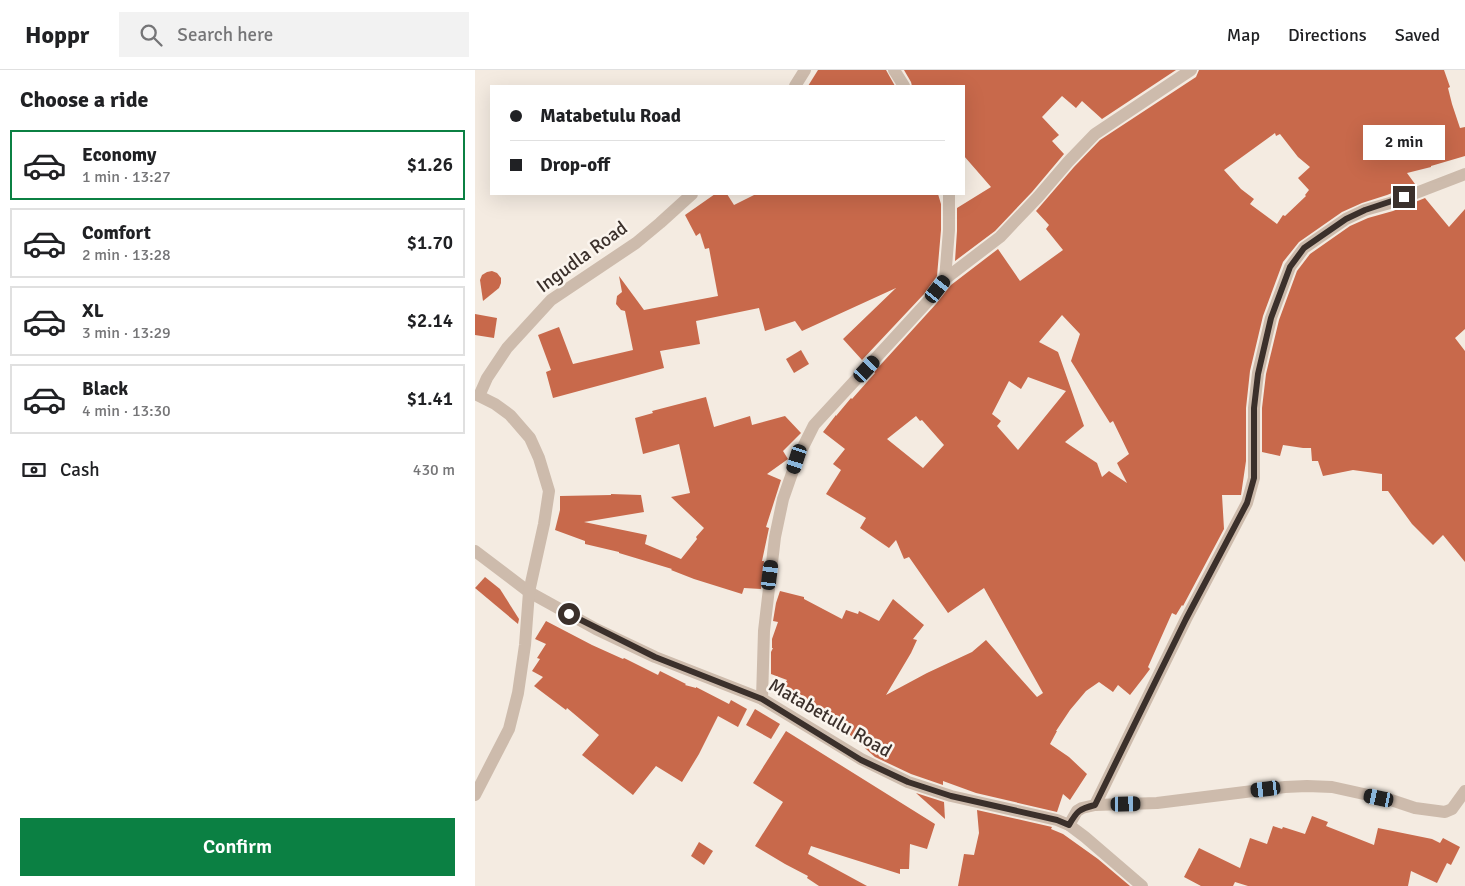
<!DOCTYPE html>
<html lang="en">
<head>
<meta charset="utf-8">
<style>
  :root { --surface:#fff; --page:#f2f2f2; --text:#202124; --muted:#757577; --line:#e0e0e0; --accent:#0b8043 }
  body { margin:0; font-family:Signika,sans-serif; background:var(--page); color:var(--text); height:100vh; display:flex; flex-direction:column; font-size:19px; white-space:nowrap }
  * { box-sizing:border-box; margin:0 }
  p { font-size:16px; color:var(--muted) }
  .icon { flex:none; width:28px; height:28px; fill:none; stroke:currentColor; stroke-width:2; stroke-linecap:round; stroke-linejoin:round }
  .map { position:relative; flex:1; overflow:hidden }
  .sheet { display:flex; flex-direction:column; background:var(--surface); width:475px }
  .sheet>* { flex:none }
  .hud { position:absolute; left:15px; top:15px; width:475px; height:110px; border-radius:0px; box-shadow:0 5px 20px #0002; display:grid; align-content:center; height:110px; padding:0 20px; background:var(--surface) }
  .end { position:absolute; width:22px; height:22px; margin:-11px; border:6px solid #3b302b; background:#fff; box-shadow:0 0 0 2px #fff }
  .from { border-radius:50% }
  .bubble { position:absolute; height:35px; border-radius:0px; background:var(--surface); box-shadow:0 5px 20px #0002; font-size:16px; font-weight:600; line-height:35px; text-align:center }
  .car { position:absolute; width:15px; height:30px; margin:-15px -8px; border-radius:6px; box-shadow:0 0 4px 1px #0007; background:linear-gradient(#222 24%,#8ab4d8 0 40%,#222 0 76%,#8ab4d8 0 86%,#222 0) }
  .hud b { display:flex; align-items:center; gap:18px; height:48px; font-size:19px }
  .hud b+b { border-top:1px solid var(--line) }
  .hud i { width:12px; height:12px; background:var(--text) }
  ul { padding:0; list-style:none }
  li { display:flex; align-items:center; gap:15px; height:70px; margin:0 10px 8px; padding:0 10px; border:2px solid var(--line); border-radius:0px }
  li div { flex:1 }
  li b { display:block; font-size:19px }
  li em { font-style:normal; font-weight:600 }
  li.selected { border-color:var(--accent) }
  li>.icon { width:45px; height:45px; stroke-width:1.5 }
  h2 { padding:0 20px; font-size:22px; line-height:60px }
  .pay { display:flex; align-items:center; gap:12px; height:55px; padding:0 20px; font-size:19px }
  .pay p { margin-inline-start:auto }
  .cta { display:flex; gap:10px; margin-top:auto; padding:10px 20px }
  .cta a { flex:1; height:58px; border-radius:0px; background:var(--accent); color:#fff; font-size:20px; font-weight:600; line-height:58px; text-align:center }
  header { display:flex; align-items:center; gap:30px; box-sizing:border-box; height:70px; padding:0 25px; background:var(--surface); border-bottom:1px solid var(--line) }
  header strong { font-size:24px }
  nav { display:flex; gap:28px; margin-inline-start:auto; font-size:18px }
  .search { width:350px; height:45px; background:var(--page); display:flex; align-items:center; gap:12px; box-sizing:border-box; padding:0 18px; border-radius:0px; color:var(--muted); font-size:19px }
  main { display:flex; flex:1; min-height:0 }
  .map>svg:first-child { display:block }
  .building { fill:#c8694b; fill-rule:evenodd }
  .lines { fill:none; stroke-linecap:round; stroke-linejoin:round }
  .street { stroke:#cdbbac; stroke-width:12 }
  .route { stroke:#3b302b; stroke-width:6 }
  .labels { text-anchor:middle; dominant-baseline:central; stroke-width:5; stroke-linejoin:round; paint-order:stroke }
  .street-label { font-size:19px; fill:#3b302b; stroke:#fbf5ee }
</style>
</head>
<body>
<header>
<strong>Hoppr</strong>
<div class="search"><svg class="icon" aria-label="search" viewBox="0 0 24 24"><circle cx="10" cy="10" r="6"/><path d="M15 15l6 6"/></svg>Search here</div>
<nav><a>Map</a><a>Directions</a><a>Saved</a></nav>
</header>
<main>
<section class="sheet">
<h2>Choose a ride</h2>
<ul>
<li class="selected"><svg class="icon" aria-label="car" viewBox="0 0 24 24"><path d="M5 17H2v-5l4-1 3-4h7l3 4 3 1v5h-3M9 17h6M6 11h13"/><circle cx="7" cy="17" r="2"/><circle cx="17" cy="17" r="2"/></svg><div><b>Economy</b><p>1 min · 13:27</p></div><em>$1.26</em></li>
<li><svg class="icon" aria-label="car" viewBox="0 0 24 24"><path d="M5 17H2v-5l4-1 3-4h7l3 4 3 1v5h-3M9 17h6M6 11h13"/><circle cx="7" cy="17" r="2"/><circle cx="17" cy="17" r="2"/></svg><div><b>Comfort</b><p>2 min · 13:28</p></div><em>$1.70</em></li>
<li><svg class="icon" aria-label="car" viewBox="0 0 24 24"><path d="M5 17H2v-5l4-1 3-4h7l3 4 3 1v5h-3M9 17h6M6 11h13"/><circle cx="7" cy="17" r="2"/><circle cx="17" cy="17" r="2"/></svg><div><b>XL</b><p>3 min · 13:29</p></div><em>$2.14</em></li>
<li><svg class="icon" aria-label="car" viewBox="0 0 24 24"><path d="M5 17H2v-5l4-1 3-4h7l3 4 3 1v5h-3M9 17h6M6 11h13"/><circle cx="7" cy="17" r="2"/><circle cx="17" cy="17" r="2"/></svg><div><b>Black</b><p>4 min · 13:30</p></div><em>$1.41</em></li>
</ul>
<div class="pay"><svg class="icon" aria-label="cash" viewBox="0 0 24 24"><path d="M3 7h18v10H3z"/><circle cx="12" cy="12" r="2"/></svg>Cash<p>430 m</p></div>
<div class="cta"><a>Confirm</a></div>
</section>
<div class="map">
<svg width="990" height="816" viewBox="0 0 990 816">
  <rect width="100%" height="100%" fill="#f4ebe1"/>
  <g class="building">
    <polygon points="343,0 411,0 420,16 333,16"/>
    <polygon points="429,0 701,0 627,49 607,31 601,38 587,26 567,47 584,65 577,71 589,84 557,122 520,161 480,191 482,161 482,138 516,117 489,86 489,16 437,16 436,12"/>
    <path d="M724,0H969L975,17L973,18L977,34L985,58L990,57V86L956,96V97L932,103L940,114L912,125L887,133L867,142L824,172L808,192L788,246L775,301L771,338V391L766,425H747L749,459L708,536L707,535L701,545L697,543L673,597L675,599L669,607L655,625L643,615L638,622L624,612L611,621L595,640L581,661H582L575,674L594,687L612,704L595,730L588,724L582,742L501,723L468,711V715L436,704L400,687L357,649L355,651L335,634L334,636L323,628L306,620L312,610L296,604V582L298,578H297V569L303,552L298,551L301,533L305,521L329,527V529L367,549L371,540L383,544L384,541L404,551L418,529L449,555L438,569L442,570L436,583L411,625L452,603L497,582L511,570L562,627L568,623L509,518L473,543L434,487L429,489L421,470L414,478L385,458L391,448L351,424L366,400L358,394L370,379L348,362L361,345V346L376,328L377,329L400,303L399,302L461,234L476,215L523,179L545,211L588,180L571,159L574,155L561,141L599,97L625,70L721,7ZM800,63L801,66L805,64L823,87L835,97L823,108L834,120L830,125L831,126L810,146L808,145L802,154L775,134L779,129L766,119L749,100ZM587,245L605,264L596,291L635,353L638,351L654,384L642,393L652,413L634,401L627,407L622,393L590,372L609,356L583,282L564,272ZM553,307L591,321L543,380L522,356L526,351L517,344L534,311L546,319ZM441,346L445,351L447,350L469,375L448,398L412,369Z"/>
    <polygon points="240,124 252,124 259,135 281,124 463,124 466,134 466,160 462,206 449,224 387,290 368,269 421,218 327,261 320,251 290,261 284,238 221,251 225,274 185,281 189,298 78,328 71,302 76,300 63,265 84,257 98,294 158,280 150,241 146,240 141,234 142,226 147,222 144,206 169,240 243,226 234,178 230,179 225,163 221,166 210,145"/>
    <polygon points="950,128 974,157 990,139 990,259 980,268 990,281 990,492 968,465 958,475 937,454 913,421 907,421 907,404 878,400 848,406 843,391 837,391 836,378 828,378 808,375 805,386 787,382 787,338 791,304 804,250 822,201 835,184 875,156 893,148 918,141"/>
    <polygon points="17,201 22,203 26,208 26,213 24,218 8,231 5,210 7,205 12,202"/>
    <polygon points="0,244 22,248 19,268 0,265"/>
    <polygon points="326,280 334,294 319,303 311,289"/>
    <polygon points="231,327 239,357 275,346 277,355 310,346 326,363 308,381 313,389 292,404 306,410 291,457 294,458 287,491 289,491 286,519 269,518 267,524 219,509 196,500 197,499 144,483 144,482 110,474 110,471 80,460 85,440 85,426 136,425 136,424 166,425 169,442 109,452 172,465 170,474 206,489 222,469 221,467 229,458 196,427 215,423 204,374 168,384 160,348 178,343 177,341"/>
    <polygon points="10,507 25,519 44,549 43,554 0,518"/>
    <polygon points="71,551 117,575 148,589 149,588 183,605 185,601 211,614 210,615 221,618 221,617 254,634 256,630 272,639 263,657 243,646 224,684 207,712 181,696 158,725 107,685 124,665 98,643 92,638 91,640 59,616 68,607 57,601 65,589 62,588 71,574 60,569"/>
    <polygon points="280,639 305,654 296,669 271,655"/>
    <polygon points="311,661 460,754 452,779 435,774 434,799 425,799 425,804 336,776 333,784 392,816 344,816 332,808 333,806 310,794 280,776 308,732 278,713"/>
    <polygon points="441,723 469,732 470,749"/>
    <polygon points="502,740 577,757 576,759 588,764 623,789 655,816 483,816 489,784 499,785 504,763"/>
    <polygon points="837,746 853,752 851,756 899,775 903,758 957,769 965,773 968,768 985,777 976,795 972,793 962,813 936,801 933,816 773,816 760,812 758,816 726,816 709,807 724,778 765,798 775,768 792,774 798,756 807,759 808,757 830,764"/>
    <polygon points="224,772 238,781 229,795 216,786"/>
  </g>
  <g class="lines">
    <g class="street">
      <polyline points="419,0 429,16"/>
      <polyline points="320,16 330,0"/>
      <polyline points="470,209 525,167 563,127 593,92 620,64 716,0"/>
      <polyline points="0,481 54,522 121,559 180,587 287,629 386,689 433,712 476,726 582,750 594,755 610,767 667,816"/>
      <polyline points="287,629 289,561 300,467 308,429 322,389 339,355 422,265 455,229 470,209 474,160 474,124"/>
      <polyline points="0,725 34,659 43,623 50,575 54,522 69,454 74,421 64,388 55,368 35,345 20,334 4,326 12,308 32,278 76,230 161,173 185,153 217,124"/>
      <polyline points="620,735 711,549 772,433 779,408 779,338 783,303 796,248 815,197 829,178 871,149 890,140 915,133 990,104"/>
      <polyline points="594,755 602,741 607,738 620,735 682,733 810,717 832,716 857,717 916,730 940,738 970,742 977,739 990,721"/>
    </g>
  </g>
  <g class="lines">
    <path class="route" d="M94,544L180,587L287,629L386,690L433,712L476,726L582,750L594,755C602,741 604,739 620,735L711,549L772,433L779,408V338L783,304L796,248L815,197L829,178L871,149L890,140L929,127"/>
  </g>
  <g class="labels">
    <g class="street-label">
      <text transform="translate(107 187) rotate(-36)">Ingudla Road</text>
      <text transform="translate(355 648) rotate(30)">Matabetulu Road</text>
    </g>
  </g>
</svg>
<i class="end from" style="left:94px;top:544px"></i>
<i class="end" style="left:929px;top:127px"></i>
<div class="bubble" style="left:888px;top:55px;width:82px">2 min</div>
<i class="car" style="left:463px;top:219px;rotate:38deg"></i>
<i class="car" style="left:392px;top:299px;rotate:43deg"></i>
<i class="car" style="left:322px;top:389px;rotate:198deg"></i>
<i class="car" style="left:295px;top:505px;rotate:7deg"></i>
<i class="car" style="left:791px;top:719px;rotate:263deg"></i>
<i class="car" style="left:904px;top:728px;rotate:282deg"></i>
<i class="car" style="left:651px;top:734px;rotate:89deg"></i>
<div class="hud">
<b><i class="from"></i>Matabetulu Road</b>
<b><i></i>Drop-off</b>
</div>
</div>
</main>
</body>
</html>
